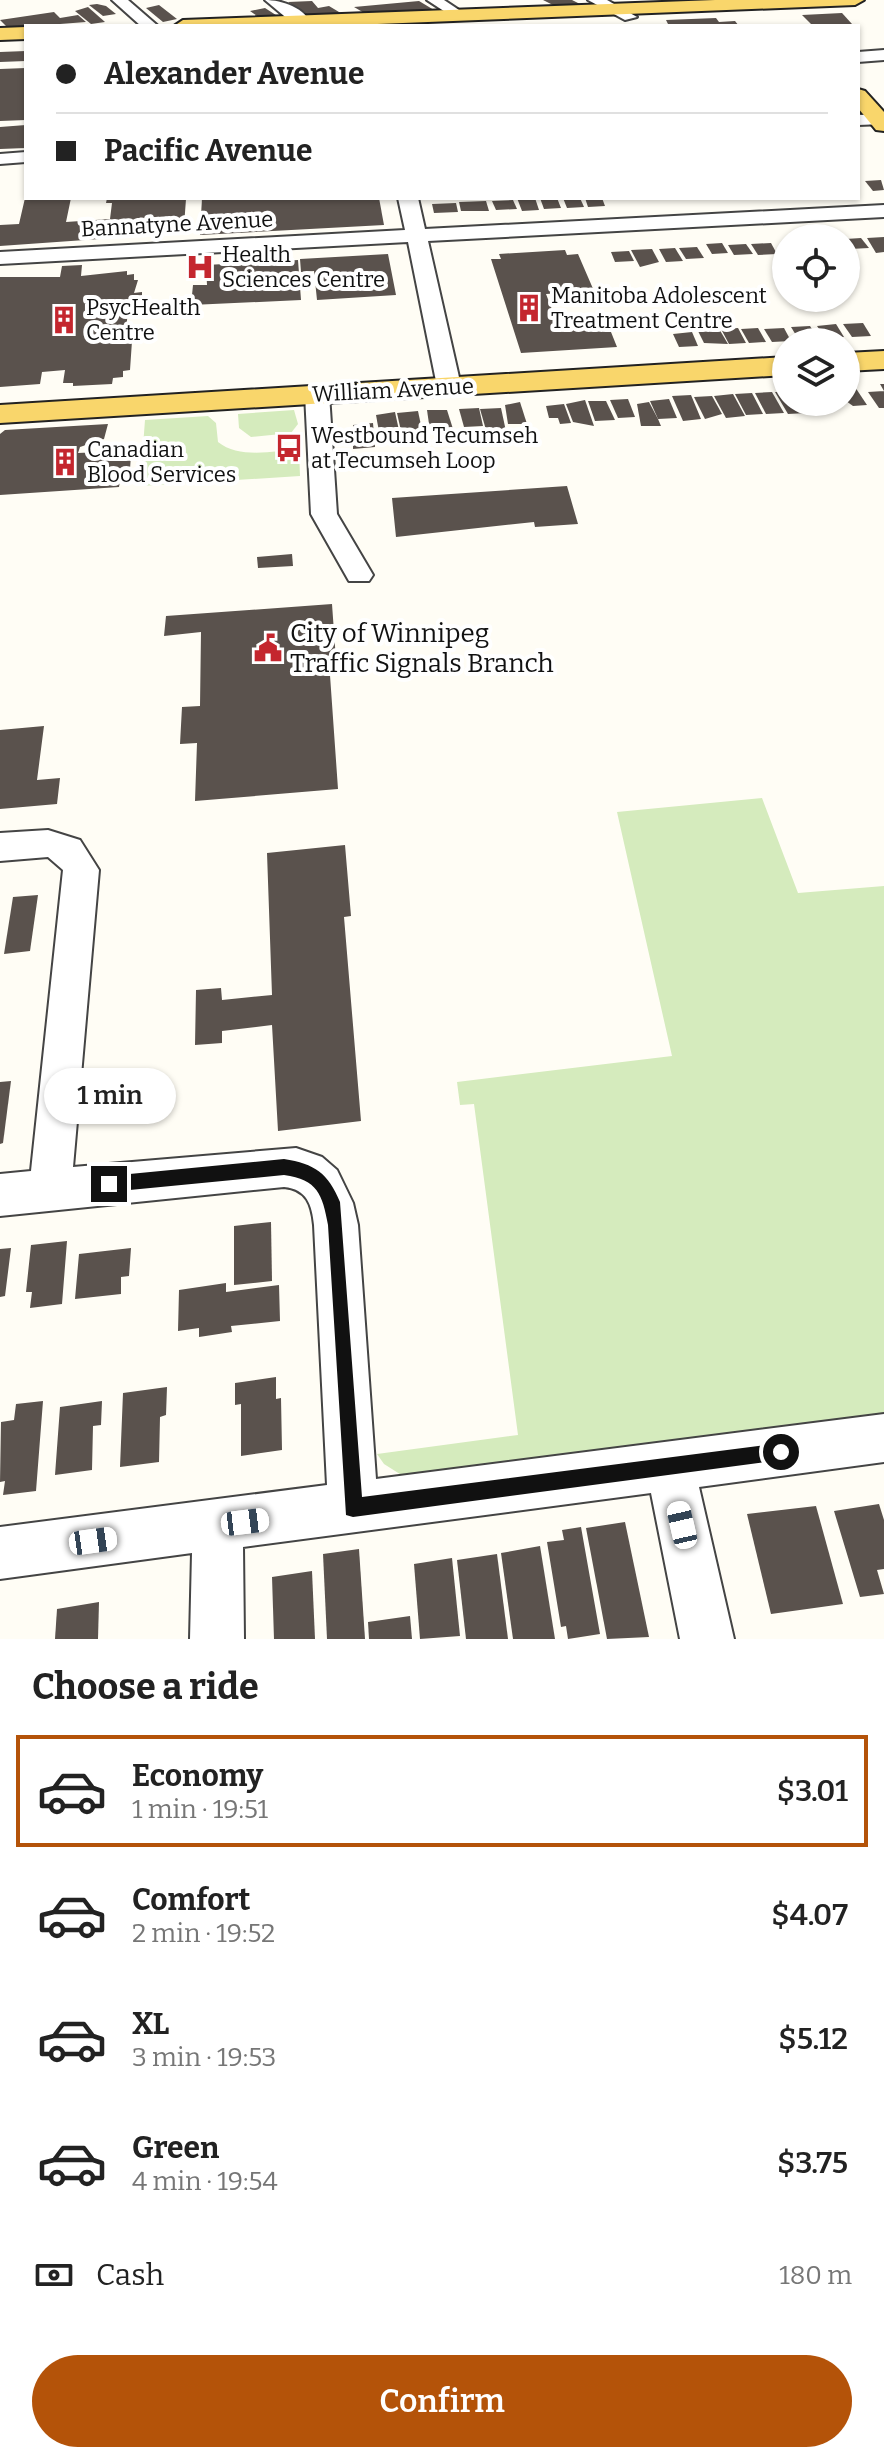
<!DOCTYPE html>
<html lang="en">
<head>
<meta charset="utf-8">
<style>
  :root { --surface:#fff; --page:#f6f6f6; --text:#222; --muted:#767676; --line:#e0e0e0; --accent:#b45309 }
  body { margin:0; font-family:Bitter,serif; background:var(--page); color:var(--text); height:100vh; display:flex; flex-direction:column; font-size:30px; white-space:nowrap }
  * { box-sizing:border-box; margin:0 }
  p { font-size:26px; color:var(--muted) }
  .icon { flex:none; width:44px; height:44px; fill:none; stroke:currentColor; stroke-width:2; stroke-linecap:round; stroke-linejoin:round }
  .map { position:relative; height:1639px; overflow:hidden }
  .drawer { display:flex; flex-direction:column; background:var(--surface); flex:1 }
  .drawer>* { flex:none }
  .hud { position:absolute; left:24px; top:24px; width:836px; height:176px; border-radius:0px; box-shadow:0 2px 6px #0004; display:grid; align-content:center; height:176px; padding:0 32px; background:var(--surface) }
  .tools { position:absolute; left:772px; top:224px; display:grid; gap:16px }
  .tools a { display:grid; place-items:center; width:88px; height:88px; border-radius:50%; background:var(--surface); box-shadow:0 2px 6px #0004; font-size:40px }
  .end { position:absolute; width:36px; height:36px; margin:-18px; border:10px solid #111; background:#fff; box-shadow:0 0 0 4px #fff }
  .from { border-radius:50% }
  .bubble { position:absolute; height:56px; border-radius:28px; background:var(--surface); box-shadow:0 2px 6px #0004; font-size:26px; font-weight:600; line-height:56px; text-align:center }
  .car { position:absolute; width:24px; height:48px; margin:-24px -12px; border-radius:10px; box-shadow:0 0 6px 2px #0007; background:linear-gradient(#fff 24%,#345 0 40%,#fff 0 76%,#345 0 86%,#fff 0) }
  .hud b { display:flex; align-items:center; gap:28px; height:76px; font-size:30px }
  .hud b+b { border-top:2px solid var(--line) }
  .hud i { width:20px; height:20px; background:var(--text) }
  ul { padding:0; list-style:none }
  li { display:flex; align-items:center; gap:24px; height:112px; margin:0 16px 12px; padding:0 16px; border:4px solid transparent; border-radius:0px }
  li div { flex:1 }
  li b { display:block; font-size:30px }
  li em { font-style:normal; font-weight:600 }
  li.on { border-color:var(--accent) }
  li>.icon { width:72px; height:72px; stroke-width:1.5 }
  h2 { padding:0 32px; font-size:36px; line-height:96px }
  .pay { display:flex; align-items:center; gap:20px; height:88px; padding:0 32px; font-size:30px }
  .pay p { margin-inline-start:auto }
  .cta { display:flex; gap:16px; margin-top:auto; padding:16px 32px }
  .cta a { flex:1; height:92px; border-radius:48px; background:var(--accent); color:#fff; font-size:32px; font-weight:600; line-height:92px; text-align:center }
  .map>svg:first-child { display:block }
  .green { fill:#d5ebbd }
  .building { fill:#5a524d }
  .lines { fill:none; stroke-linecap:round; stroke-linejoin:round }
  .minor-casing { stroke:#444; stroke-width:4 }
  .major-casing { stroke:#222; stroke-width:4 }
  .minor { fill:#fff; fill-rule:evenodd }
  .major { fill:#f9d66b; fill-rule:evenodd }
  .route { fill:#111 }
  .labels { text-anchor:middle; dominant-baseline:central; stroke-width:8; stroke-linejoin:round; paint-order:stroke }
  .far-street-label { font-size:22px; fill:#111; stroke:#fff }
  .far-poi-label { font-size:22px; fill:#111; stroke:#fff; text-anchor:start }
  .poi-label { font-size:26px; fill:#111; stroke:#fff; text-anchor:start }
</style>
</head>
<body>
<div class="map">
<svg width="884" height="1639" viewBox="0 0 884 1639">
  <rect width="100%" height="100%" fill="#fffdf5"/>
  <g class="green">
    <polygon points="294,410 298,424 291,433 251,437 239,428 238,414"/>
    <path d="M208,416L216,423L218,442C239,459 274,451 299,449L300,476L140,486L145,420Z"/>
    <polygon points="762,798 798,893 884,886 884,1414 403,1476 384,1464 377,1454 518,1435 474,1104 460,1105 457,1082 672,1056 617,812"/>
  </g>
  <g class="building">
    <polygon points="543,0 572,0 584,6 555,6"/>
    <polygon points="312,1 318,8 329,6 344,15 309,16 288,2"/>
    <polygon points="419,1 434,10 366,14 354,7"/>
    <polygon points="97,4 106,6 116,14 103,16 89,5"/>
    <polygon points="159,5 177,19 163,22 146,8"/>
    <polygon points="88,7 105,22 91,24 75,11"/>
    <polygon points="265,8 279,17 260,18 250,11"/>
    <polygon points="54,12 60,18 78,15 86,22 8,28 0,20"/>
    <polygon points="842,13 852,24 812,25 802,15"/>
    <polygon points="716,18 719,22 735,21 739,26 669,26 666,20"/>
    <polygon points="26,51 26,61 0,62 0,52"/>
    <polygon points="26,68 26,120 0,121 0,69"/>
    <polygon points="26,125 26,148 0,149 0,127"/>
    <polygon points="881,180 884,190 873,191 865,181"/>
    <polygon points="25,198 71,198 66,222 110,219 112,203 106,203 107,198 186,199 184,226 156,227 156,235 0,246 0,225 19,224"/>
    <polygon points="202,198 379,198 384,225 200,235"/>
    <polygon points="517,198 535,198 539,210 522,211"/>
    <polygon points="540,198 557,198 561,208 544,209"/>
    <polygon points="563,198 580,198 584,207 567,208"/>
    <polygon points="585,198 602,198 605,206 588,207"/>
    <polygon points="513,200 517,209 496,210 492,201"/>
    <polygon points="486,201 489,211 461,211 459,202"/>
    <polygon points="456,203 458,212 434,213 432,204"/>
    <polygon points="884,237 884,252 876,253 867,238"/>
    <polygon points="861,238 869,248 850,249 846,244 846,239"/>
    <polygon points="722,243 728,253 712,254 706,244"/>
    <polygon points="771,243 777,254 758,255 751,244"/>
    <polygon points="746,244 753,254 734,255 728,245"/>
    <polygon points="697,247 704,258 686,259 679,248"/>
    <polygon points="675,248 683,261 666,262 659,249"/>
    <polygon points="652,249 659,262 640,267 631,250"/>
    <polygon points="565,250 567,255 578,254 594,291 546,294 558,325 607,322 617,347 521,353 491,259 501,259 499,254"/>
    <polygon points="629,251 634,261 615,262 611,252"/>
    <polygon points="388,254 396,295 317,300 314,271 301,272 300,259"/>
    <polygon points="298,260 301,300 191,305 193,285 207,285 206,265"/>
    <polygon points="82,265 81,276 127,271 127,275 134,274 134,280 138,280 134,293 142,292 142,298 129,299 125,342 132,341 130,370 123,371 123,377 113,378 112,384 73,386 73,383 63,383 65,370 42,372 40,384 0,387 0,277 60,277 62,266"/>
    <polygon points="863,323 871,336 852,337 843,324"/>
    <polygon points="836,324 844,337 826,339 817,326"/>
    <polygon points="810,326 818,339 799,340 791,327"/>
    <polygon points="718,327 728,344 704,343 697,329"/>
    <polygon points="738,328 746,343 729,344 721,329"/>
    <polygon points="758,328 766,342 749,343 741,329"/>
    <polygon points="784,328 791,341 772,342 764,329"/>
    <polygon points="692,332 698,346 679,347 673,334"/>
    <polygon points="853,384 867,405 853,406 846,401 846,385"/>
    <polygon points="880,384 884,384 884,408 879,408 868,392 884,391"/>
    <polygon points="772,392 784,413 766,414 755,393"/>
    <polygon points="775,392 786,392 786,402 800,402 806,413 788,414"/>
    <polygon points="752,393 763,414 746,415 735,394"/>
    <polygon points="733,394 745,416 726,418 714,396"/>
    <polygon points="691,395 701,419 683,421 672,396"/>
    <polygon points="712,396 722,414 705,419 694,397"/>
    <polygon points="628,399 635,417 618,418 610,400"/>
    <polygon points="669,399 677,418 658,419 650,401"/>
    <polygon points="585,400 594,426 573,422 566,404"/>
    <polygon points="588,401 606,401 615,420 595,421"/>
    <polygon points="520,402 527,424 508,424 505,405"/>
    <polygon points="649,402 658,419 661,426 641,426 637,404"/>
    <polygon points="805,402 822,402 828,412 811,414"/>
    <polygon points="564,404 571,423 560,424 558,418 549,418 546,406"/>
    <polygon points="479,408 483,426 464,427 459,409"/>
    <polygon points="501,408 507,436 488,437 480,409"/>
    <polygon points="427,410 447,410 453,429 430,431"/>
    <polygon points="418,411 422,430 401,431 397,413"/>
    <polygon points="395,412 400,435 380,437 376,415"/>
    <polygon points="373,423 375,447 353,449 353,425"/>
    <polygon points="108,424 104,439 80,447 78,453 121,451 120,455 131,455 130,469 121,474 119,487 0,495 0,434 5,430"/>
    <polygon points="567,486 578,524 535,527 534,522 396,537 392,498"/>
    <polygon points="292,554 293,566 258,568 257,557"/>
    <polygon points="332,604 336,660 329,661 338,789 195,801 197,743 180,744 182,707 200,706 201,632 164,636 166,616"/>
    <polygon points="44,726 37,780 60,778 57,804 0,809 0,730"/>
    <polygon points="345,845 351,916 344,917 361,1121 278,1131 272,1025 222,1031 222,1043 195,1045 196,990 221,988 222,1000 272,995 267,853"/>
    <polygon points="38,895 30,951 4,954 13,897"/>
    <polygon points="11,1081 3,1143 0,1144 0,1082"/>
    <polygon points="271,1222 272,1281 234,1285 234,1226"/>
    <polygon points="67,1241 62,1304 30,1308 32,1292 26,1292 31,1245"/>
    <polygon points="11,1248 5,1296 0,1297 0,1249"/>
    <polygon points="131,1248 129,1276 121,1277 121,1294 75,1299 79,1254"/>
    <polygon points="226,1283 226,1292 279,1285 280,1321 231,1326 232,1332 199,1337 199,1328 178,1331 179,1290"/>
    <polygon points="276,1377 276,1399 281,1398 282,1450 241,1456 241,1404 235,1405 235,1383"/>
    <polygon points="167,1387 166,1415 160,1417 159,1462 120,1467 123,1393"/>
    <polygon points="43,1401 36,1491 3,1495 5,1481 0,1482 1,1422 14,1420 16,1404"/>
    <polygon points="102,1401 101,1425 93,1426 92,1470 55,1475 60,1407"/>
    <polygon points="879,1504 884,1520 884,1569 877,1570 884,1594 860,1597 834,1511"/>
    <polygon points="816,1506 843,1604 771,1614 747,1514"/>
    <polygon points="625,1522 649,1637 607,1639 586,1528"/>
    <polygon points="581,1527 600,1634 568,1639 566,1626 561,1627 547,1542 564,1540 562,1530"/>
    <polygon points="540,1546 555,1639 513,1639 501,1553"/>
    <polygon points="359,1549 365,1639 327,1639 323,1554"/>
    <polygon points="497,1554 508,1639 466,1639 457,1560"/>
    <polygon points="452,1558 460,1636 420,1639 414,1564"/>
    <polygon points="312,1571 315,1639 274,1639 272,1577"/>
    <polygon points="99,1602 98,1639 55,1639 57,1609"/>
    <polygon points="410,1616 412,1639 369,1639 368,1622"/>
  </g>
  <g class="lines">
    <defs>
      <g id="minor">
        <polygon points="112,0 128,0 158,26 141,26"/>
        <path d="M265,0C282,0 306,8 312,26H296Z"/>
        <polygon points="427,0 444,0 468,16 456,19"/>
        <polygon points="588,0 607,0 637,17 625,20"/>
        <polygon points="884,50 884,60 858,62 858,52"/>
        <polygon points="884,114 884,124 858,125 858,115"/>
        <polygon points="26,152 26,162 0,164 0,154"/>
        <polygon points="398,198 418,198 425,229 884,205 884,217 428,241 461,386 449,393 437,386 408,242 0,264 0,252 405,230"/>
        <polygon points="317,387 329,394 337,514 373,575 369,581 349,581 311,514 305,394"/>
        <path d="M48,830L80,840L99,870L73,1167L296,1148L322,1157L337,1170L353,1203L358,1225L376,1479L884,1414V1462L699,1487L734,1639H680L651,1493L243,1547L244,1639H190L192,1553L0,1579V1527L327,1485L314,1225C312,1205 307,1189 284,1187L0,1216V1174L31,1171L63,870L48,857L0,861V833Z"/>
      </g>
      <g id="major">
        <polygon points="715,0 864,0 855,5 327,26 174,26 183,20"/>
        <polygon points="26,27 26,39 0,40 0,28"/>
        <polygon points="858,89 865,91 884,112 884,131 876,130 858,108"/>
        <polygon points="884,351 884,369 846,371 846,353"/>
        <polygon points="786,357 786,375 0,423 0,405"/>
      </g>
    </defs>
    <use href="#minor" class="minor-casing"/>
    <use href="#major" class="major-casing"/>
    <use href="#minor" class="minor"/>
    <use href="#major" class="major"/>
  </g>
  <path class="route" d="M284,1159C315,1164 328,1173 340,1202L362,1497L781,1443L791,1452L788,1459L353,1517L346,1515L328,1225C322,1194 318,1180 284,1175L109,1192L101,1184L109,1176Z"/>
  <defs>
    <symbol id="hospital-bare" viewBox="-9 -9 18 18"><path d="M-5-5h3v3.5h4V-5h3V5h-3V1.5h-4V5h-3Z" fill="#c4262e" stroke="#fff" stroke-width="2.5" paint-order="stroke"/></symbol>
    <symbol id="building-bare" viewBox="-9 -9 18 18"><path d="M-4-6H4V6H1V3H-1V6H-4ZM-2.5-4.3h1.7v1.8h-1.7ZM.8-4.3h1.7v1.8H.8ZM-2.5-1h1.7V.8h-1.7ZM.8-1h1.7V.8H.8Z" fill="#c4262e" stroke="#fff" stroke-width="2.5" paint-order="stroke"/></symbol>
    <symbol id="bus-bare" viewBox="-9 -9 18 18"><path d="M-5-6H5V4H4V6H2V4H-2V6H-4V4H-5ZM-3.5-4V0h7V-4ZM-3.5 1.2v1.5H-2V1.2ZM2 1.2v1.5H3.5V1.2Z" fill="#c4262e" stroke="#fff" stroke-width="2.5" paint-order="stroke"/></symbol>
    <symbol id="civic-bare" viewBox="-9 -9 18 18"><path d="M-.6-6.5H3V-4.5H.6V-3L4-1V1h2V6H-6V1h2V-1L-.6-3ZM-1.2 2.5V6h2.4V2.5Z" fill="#c4262e" stroke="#fff" stroke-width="2.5" paint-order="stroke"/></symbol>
  </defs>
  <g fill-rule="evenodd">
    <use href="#hospital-bare" x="180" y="247" width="40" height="40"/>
    <use href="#building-bare" x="509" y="288" width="40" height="40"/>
    <use href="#building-bare" x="44" y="300" width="40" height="40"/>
    <use href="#bus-bare" x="269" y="428" width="40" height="40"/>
    <use href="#building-bare" x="45" y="442" width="40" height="40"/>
    <use href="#civic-bare" x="248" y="628" width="40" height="40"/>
  </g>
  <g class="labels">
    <g class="far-street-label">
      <text transform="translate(177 224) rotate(-3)">Bannatyne Avenue</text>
      <text transform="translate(393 390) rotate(-3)">William Avenue</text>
    </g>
    <g class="far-poi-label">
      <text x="222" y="254">Health<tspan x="222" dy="25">Sciences Centre</tspan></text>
      <text x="551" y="295">Manitoba Adolescent<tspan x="551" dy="25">Treatment Centre</tspan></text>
      <text x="86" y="307">PsycHealth<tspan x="86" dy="25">Centre</tspan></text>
      <text x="311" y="435">Westbound Tecumseh<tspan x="311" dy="25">at Tecumseh Loop</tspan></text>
      <text x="87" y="449">Canadian<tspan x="87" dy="25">Blood Services</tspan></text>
    </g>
    <g class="poi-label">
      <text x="290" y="633">City of Winnipeg<tspan x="290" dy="30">Traffic Signals Branch</tspan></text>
    </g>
  </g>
</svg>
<div class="tools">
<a><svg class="icon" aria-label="locate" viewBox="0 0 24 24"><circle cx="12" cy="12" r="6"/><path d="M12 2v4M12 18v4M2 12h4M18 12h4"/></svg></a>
<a><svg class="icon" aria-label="layers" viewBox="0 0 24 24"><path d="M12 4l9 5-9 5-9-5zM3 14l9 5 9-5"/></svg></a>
</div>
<i class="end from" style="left:781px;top:1452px"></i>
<i class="end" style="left:109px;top:1184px"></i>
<div class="bubble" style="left:44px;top:1068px;width:132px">1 min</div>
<i class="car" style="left:245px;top:1522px;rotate:83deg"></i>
<i class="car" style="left:682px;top:1525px;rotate:347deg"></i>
<i class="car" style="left:93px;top:1541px;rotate:82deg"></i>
<div class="hud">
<b><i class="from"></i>Alexander Avenue</b>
<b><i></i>Pacific Avenue</b>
</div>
</div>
<section class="drawer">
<h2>Choose a ride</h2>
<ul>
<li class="on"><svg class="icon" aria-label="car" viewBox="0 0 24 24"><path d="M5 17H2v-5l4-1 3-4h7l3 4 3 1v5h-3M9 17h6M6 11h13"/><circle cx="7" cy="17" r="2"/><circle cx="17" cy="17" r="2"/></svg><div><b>Economy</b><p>1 min · 19:51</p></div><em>$3.01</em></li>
<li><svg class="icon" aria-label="car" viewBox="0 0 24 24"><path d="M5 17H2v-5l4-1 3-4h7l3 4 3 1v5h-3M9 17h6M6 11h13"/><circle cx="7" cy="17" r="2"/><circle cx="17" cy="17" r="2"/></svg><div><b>Comfort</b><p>2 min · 19:52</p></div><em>$4.07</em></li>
<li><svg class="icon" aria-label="car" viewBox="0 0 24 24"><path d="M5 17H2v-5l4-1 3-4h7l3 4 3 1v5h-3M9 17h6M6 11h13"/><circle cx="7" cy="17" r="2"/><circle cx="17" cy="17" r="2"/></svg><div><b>XL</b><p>3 min · 19:53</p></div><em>$5.12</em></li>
<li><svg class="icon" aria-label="car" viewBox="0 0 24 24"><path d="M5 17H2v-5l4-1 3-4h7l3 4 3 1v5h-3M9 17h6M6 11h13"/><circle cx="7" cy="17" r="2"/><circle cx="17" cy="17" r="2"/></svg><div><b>Green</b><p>4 min · 19:54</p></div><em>$3.75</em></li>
</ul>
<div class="pay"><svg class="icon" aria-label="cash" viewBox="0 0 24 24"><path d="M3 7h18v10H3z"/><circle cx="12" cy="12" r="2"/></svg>Cash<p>180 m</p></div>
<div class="cta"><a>Confirm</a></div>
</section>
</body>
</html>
